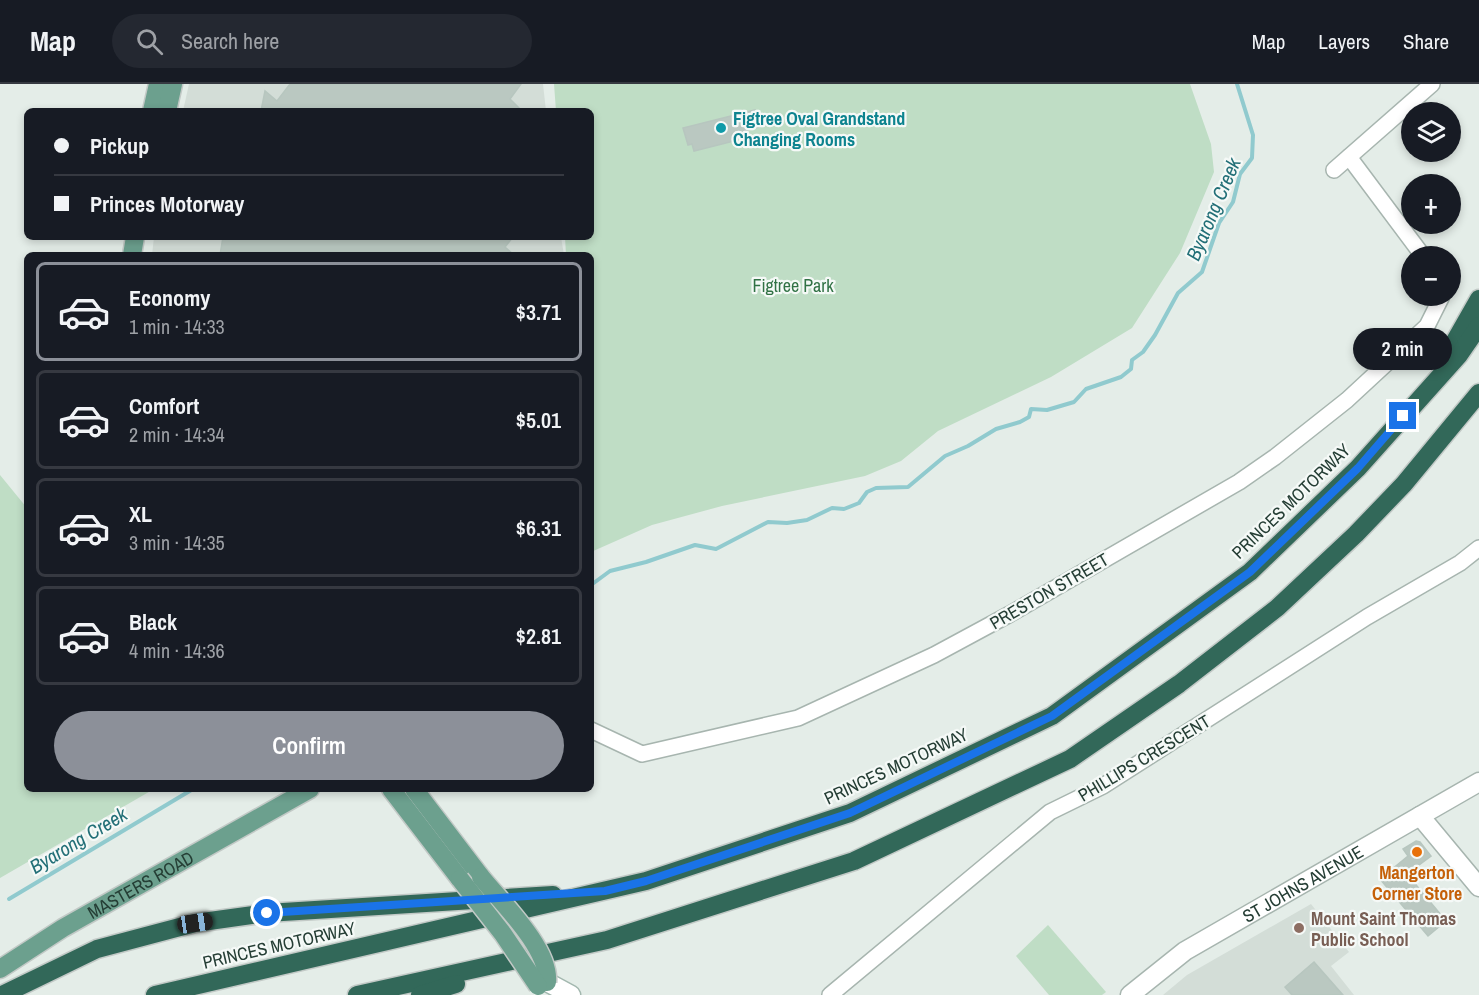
<!DOCTYPE html>
<html lang="en">
<head>
<meta charset="utf-8">
<style>
  :root { --surface:#171b24; --page:#242831; --text:#f1f3f6; --muted:#9ea1a6; --line:#363941; --accent:#8c9099 }
  body { margin:0; font-family:"Archivo Narrow",sans-serif; background:var(--page); color:var(--text); height:100vh; display:flex; flex-direction:column; font-size:22px; white-space:nowrap }
  * { box-sizing:border-box; margin:0 }
  p { font-size:20px; color:var(--muted) }
  .icon { flex:none; width:33px; height:33px; fill:none; stroke:currentColor; stroke-width:2; stroke-linecap:round; stroke-linejoin:round }
  .map { position:relative; flex:1; overflow:hidden }
  .drawer { position:absolute; left:24px; top:168px; width:570px; height:540px; display:flex; flex-direction:column; background:var(--surface); border-radius:9px; box-shadow:0 3px 9px #0003 }
  .drawer>* { flex:none }
  .top-card { position:absolute; left:24px; top:24px; width:570px; height:132px; border-radius:9px; box-shadow:0 3px 9px #0003; display:grid; align-content:center; height:132px; padding:0 30px; background:var(--surface) }
  .buttons { position:absolute; left:1401px; top:18px; display:grid; gap:12px }
  .buttons a { display:grid; place-items:center; width:60px; height:60px; border-radius:50%; background:var(--surface); box-shadow:0 3px 9px #0003; font-size:30px }
  .end { position:absolute; width:27px; height:27px; margin:-14px; border:8px solid #1a73e8; background:#fff; box-shadow:0 0 0 3px #fff }
  .from { border-radius:50% }
  .bubble { position:absolute; height:42px; border-radius:21px; background:var(--surface); box-shadow:0 3px 9px #0003; font-size:20px; font-weight:600; line-height:42px; text-align:center }
  .car { position:absolute; width:18px; height:36px; margin:-18px -9px; border-radius:8px; box-shadow:0 0 4px 2px #0007; background:linear-gradient(#222 24%,#8ab4d8 0 40%,#222 0 76%,#8ab4d8 0 86%,#222 0) }
  .top-card b { display:flex; align-items:center; gap:21px; height:57px; font-size:22px }
  .top-card b+b { border-top:2px solid var(--line) }
  .top-card i { width:15px; height:15px; background:var(--text) }
  ul { padding:10px 0 0; list-style:none }
  li { display:flex; align-items:center; gap:18px; height:99px; margin:0 12px 9px; padding:0 18px; border:3px solid var(--line); border-radius:9px }
  li div { flex:1 }
  li b { display:block; font-size:22px }
  li em { font-style:normal; font-weight:600 }
  li.on { border-color:var(--accent) }
  li>.icon { width:54px; height:54px; stroke-width:1.5 }
  .action { display:flex; gap:12px; margin-top:auto; padding:12px 30px }
  .action a { flex:1; height:69px; border-radius:36px; background:var(--accent); color:#fff; font-size:24px; font-weight:600; line-height:69px; text-align:center }
  header { display:flex; align-items:center; gap:36px; box-sizing:border-box; height:84px; padding:0 30px; background:var(--surface); border-bottom:2px solid var(--line) }
  header strong { font-size:28px }
  nav { display:flex; gap:33px; margin-inline-start:auto; font-size:21px }
  .search { width:420px; height:54px; background:var(--page); display:flex; align-items:center; gap:15px; box-sizing:border-box; padding:0 21px; border-radius:33px; color:var(--muted); font-size:22px }
  .map>svg:first-child { display:block }
  .built { fill:#d3ddd7 }
  .green { fill:#bfddc5 }
  .lines { fill:none; stroke-linecap:round; stroke-linejoin:round }
  .stream { stroke:#90cace; stroke-width:4 }
  .building { fill:#bac8c1; stroke:#b7c6bf; stroke-width:1.5 }
  .minor-casing { stroke:#a7b5af; stroke-width:18 }
  .tertiary-casing { stroke:#a7b5af; stroke-width:21 }
  .secondary-casing { stroke:#a3b8af; stroke-width:21 }
  .primary-casing { stroke:#c2c9c6; stroke-width:21 }
  .motorway-casing { stroke:#c2c9c6; stroke-width:21 }
  .minor { stroke:#fff; stroke-width:15 }
  .tertiary { stroke:#fff; stroke-width:18 }
  .secondary { stroke:#fff; stroke-width:18 }
  .primary { stroke:#6ca08e; stroke-width:18 }
  .motorway { stroke:#326859; stroke-width:18 }
  .primary-bridge-casing { stroke:#c2c9c6; stroke-width:21; stroke-linecap:butt }
  .primary-bridge { stroke:#6ca08e; stroke-width:18 }
  .route { stroke:#1a73e8; stroke-width:8 }
  .culture-dot { fill:#0f9aa8; stroke:#f5f9f7; stroke-width:2 }
  .food-dot { fill:#e8710a; stroke:#f5f9f7; stroke-width:2 }
  .education-dot { fill:#8d6e63; stroke:#f5f9f7; stroke-width:2 }
  .labels { text-anchor:middle; dominant-baseline:central; stroke-width:4.5; stroke-linejoin:round; paint-order:stroke }
  .culture-label { font-size:18px; font-weight:bold; fill:#0d838f; stroke:#f5f9f7; text-anchor:start }
  .park-label { font-size:18px; fill:#317245; stroke:#f5f9f7 }
  .street-label { font-size:18px; fill:#253e35; stroke:#f5f9f7 }
  .food-label { font-size:18px; font-weight:bold; fill:#c56008; stroke:#f5f9f7 }
  .education-label { font-size:18px; font-weight:bold; fill:#785e54; stroke:#f5f9f7; text-anchor:start }
  .water-label { font-size:20px; font-style:italic; fill:#226f77; stroke:#f5f9f7 }
</style>
</head>
<body>
<header>
<strong>Map</strong>
<div class="search"><svg class="icon" aria-label="search" viewBox="0 0 24 24"><circle cx="10" cy="10" r="6"/><path d="M15 15l6 6"/></svg>Search here</div>
<nav><a>Map</a><a>Layers</a><a>Share</a></nav>
</header>
<div class="map">
<svg width="1479" height="911" viewBox="0 0 1479 911">
  <rect width="100%" height="100%" fill="#e4ede8"/>
  <g class="built">
    <polygon points="189,0 543,0 546,27 183,27"/>
    <polygon points="154,153 561,153 564,171 152,171"/>
    <polygon points="1311,820 1349,868 1331,882 1354,911 1163,911 1187,891"/>
  </g>
  <g class="green">
    <polygon points="554,0 1190,0 1211,60 1214,88 1180,169 1132,244 1051,293 938,347 901,377 865,392 722,422 652,441 591,468 591,171 566,171 565,153 591,153 591,27 556,27"/>
    <polygon points="0,391 27,424 27,705 154,705 0,794"/>
    <polygon points="1048,841 1106,908 1102,911 1049,911 1016,872"/>
  </g>
  <g class="lines">
    <g class="stream">
      <polyline points="591,501 610,487 646,478 695,461 716,465 768,438 787,439 807,436 832,424 844,425 859,419 867,408 876,404 908,403 945,372 968,362 996,345 1020,338 1029,333 1031,325 1047,326 1074,318 1086,305 1121,293 1131,285 1132,276 1143,268 1155,251 1178,209 1202,188 1219,139 1233,118 1240,90 1252,74 1253,51 1237,0"/>
      <polyline points="9,815 193,705"/>
    </g>
  </g>
  <g class="building">
    <polygon points="290,0 521,0 510,15 522,27 261,27 265,7 277,17"/>
    <polygon points="755,26 759,43 732,50 734,57 694,67 692,60 688,61 683,44"/>
    <polygon points="223,153 513,153 505,163 514,171 220,171"/>
    <polygon points="1416,757 1420,758 1431,772 1407,790 1446,837 1428,852 1380,795 1408,772 1403,765"/>
    <polygon points="1314,878 1343,911 1292,911 1285,903"/>
  </g>
  <g class="lines">
    <defs>
      <g id="minor">
        <polyline points="1349,73 1423,172"/>
        <polyline points="1334,86 1432,0"/>
        <polyline points="591,646 642,670 798,634 934,571 1010,530 1239,398 1275,373 1347,316 1427,242 1442,212"/>
        <polyline points="830,911 1050,728 1103,702 1367,533 1460,479 1479,464"/>
      </g>
      <g id="tertiary">
        <polyline points="1420,732 1479,803"/>
        <path id="s1" d="M1130,911L1185,867L1479,698"/>
      </g>
      <polyline id="secondary" points="547,898 571,911"/>
      <g id="primary">
        <polyline points="152,27 158,0"/>
        <polyline points="167,27 173,0"/>
        <polyline points="132,171 135,153"/>
        <polyline points="391,705 460,795"/>
        <polyline points="414,705 481,793"/>
        <path id="s2" d="M0,885L63,844L310,705"/>
      </g>
      <g id="motorway">
        <polyline points="1451,264 1479,215"/>
        <polyline points="2,911 97,865 195,839 267,829 553,811"/>
        <polyline points="155,911 646,797 850,729 1052,632 1250,488 1358,384 1459,271 1479,242"/>
        <polyline points="357,911 607,856 854,777 1070,675 1179,600 1277,524 1356,450 1404,400 1479,309"/>
        <polyline points="420,911 456,900"/>
      </g>
    </defs>
    <use href="#minor" class="minor-casing"/>
    <use href="#tertiary" class="tertiary-casing"/>
    <use href="#secondary" class="secondary-casing"/>
    <use href="#primary" class="primary-casing"/>
    <use href="#motorway" class="motorway-casing"/>
    <use href="#minor" class="minor"/>
    <use href="#tertiary" class="tertiary"/>
    <use href="#secondary" class="secondary"/>
    <use href="#primary" class="primary"/>
    <use href="#motorway" class="motorway"/>
    <defs>
      <g id="primary-bridge">
        <path d="M481,793C502,819 550,865 547,898"/>
        <polyline points="460,795 503,850 538,902"/>
      </g>
    </defs>
    <use href="#primary-bridge" class="primary-bridge-casing"/>
    <use href="#primary-bridge" class="primary-bridge"/>
  </g>
  <g class="lines">
    <polyline class="route" points="267,829 605,807 646,797 850,729 1052,632 1250,488 1358,384 1403,332"/>
  </g>
  <circle class="culture-dot" cx="721" cy="44" r="6"/>
  <circle class="food-dot" cx="1417" cy="768" r="6"/>
  <circle class="education-dot" cx="1299" cy="844" r="6"/>
  <g class="labels">
    <g class="culture-label">
      <text x="733" y="34">Figtree Oval Grandstand<tspan x="733" dy="21">Changing Rooms</tspan></text>
    </g>
    <g class="park-label">
      <text x="793" y="201">Figtree Park</text>
    </g>
    <g class="street-label">
      <text transform="translate(1291 417) rotate(-44)">PRINCES MOTORWAY</text>
      <text transform="translate(1049 507) rotate(-30)">PRESTON STREET</text>
      <text transform="translate(1144 674) rotate(-31)">PHILLIPS CRESCENT</text>
      <text transform="translate(896 682) rotate(-25)">PRINCES MOTORWAY</text>
      <text stroke="none"><textPath href="#s1" startOffset="206">ST JOHNS AVENUE</textPath></text>
      <text stroke="none"><textPath href="#s2" startOffset="164">MASTERS ROAD</textPath></text>
      <text transform="translate(279 861) rotate(-13)">PRINCES MOTORWAY</text>
    </g>
    <g class="food-label">
      <text x="1417" y="788">Mangerton<tspan x="1417" dy="21">Corner Store</tspan></text>
    </g>
    <g class="education-label">
      <text x="1311" y="834">Mount Saint Thomas<tspan x="1311" dy="21">Public School</tspan></text>
    </g>
    <g class="water-label">
      <text transform="translate(1213 125) rotate(-67)">Byarong Creek</text>
      <text transform="translate(78 756) rotate(-31)">Byarong Creek</text>
    </g>
  </g>
</svg>
<div class="buttons">
<a><svg class="icon" aria-label="layers" viewBox="0 0 24 24"><path d="M12 4l9 5-9 5-9-5zM3 14l9 5 9-5"/></svg></a>
<a>+</a>
<a>−</a>
</div>
<i class="end from" style="left:267px;top:829px"></i>
<i class="end" style="left:1403px;top:332px"></i>
<div class="bubble" style="left:1353px;top:244px;width:99px">2 min</div>
<i class="car" style="left:195px;top:839px;rotate:82deg"></i>
<div class="top-card">
<b><i class="from"></i>Pickup</b>
<b><i></i>Princes Motorway</b>
</div>
<section class="drawer">
<ul>
<li class="on"><svg class="icon" aria-label="car" viewBox="0 0 24 24"><path d="M5 17H2v-5l4-1 3-4h7l3 4 3 1v5h-3M9 17h6M6 11h13"/><circle cx="7" cy="17" r="2"/><circle cx="17" cy="17" r="2"/></svg><div><b>Economy</b><p>1 min · 14:33</p></div><em>$3.71</em></li>
<li><svg class="icon" aria-label="car" viewBox="0 0 24 24"><path d="M5 17H2v-5l4-1 3-4h7l3 4 3 1v5h-3M9 17h6M6 11h13"/><circle cx="7" cy="17" r="2"/><circle cx="17" cy="17" r="2"/></svg><div><b>Comfort</b><p>2 min · 14:34</p></div><em>$5.01</em></li>
<li><svg class="icon" aria-label="car" viewBox="0 0 24 24"><path d="M5 17H2v-5l4-1 3-4h7l3 4 3 1v5h-3M9 17h6M6 11h13"/><circle cx="7" cy="17" r="2"/><circle cx="17" cy="17" r="2"/></svg><div><b>XL</b><p>3 min · 14:35</p></div><em>$6.31</em></li>
<li><svg class="icon" aria-label="car" viewBox="0 0 24 24"><path d="M5 17H2v-5l4-1 3-4h7l3 4 3 1v5h-3M9 17h6M6 11h13"/><circle cx="7" cy="17" r="2"/><circle cx="17" cy="17" r="2"/></svg><div><b>Black</b><p>4 min · 14:36</p></div><em>$2.81</em></li>
</ul>
<div class="action"><a>Confirm</a></div>
</section>
</div>
</body>
</html>
